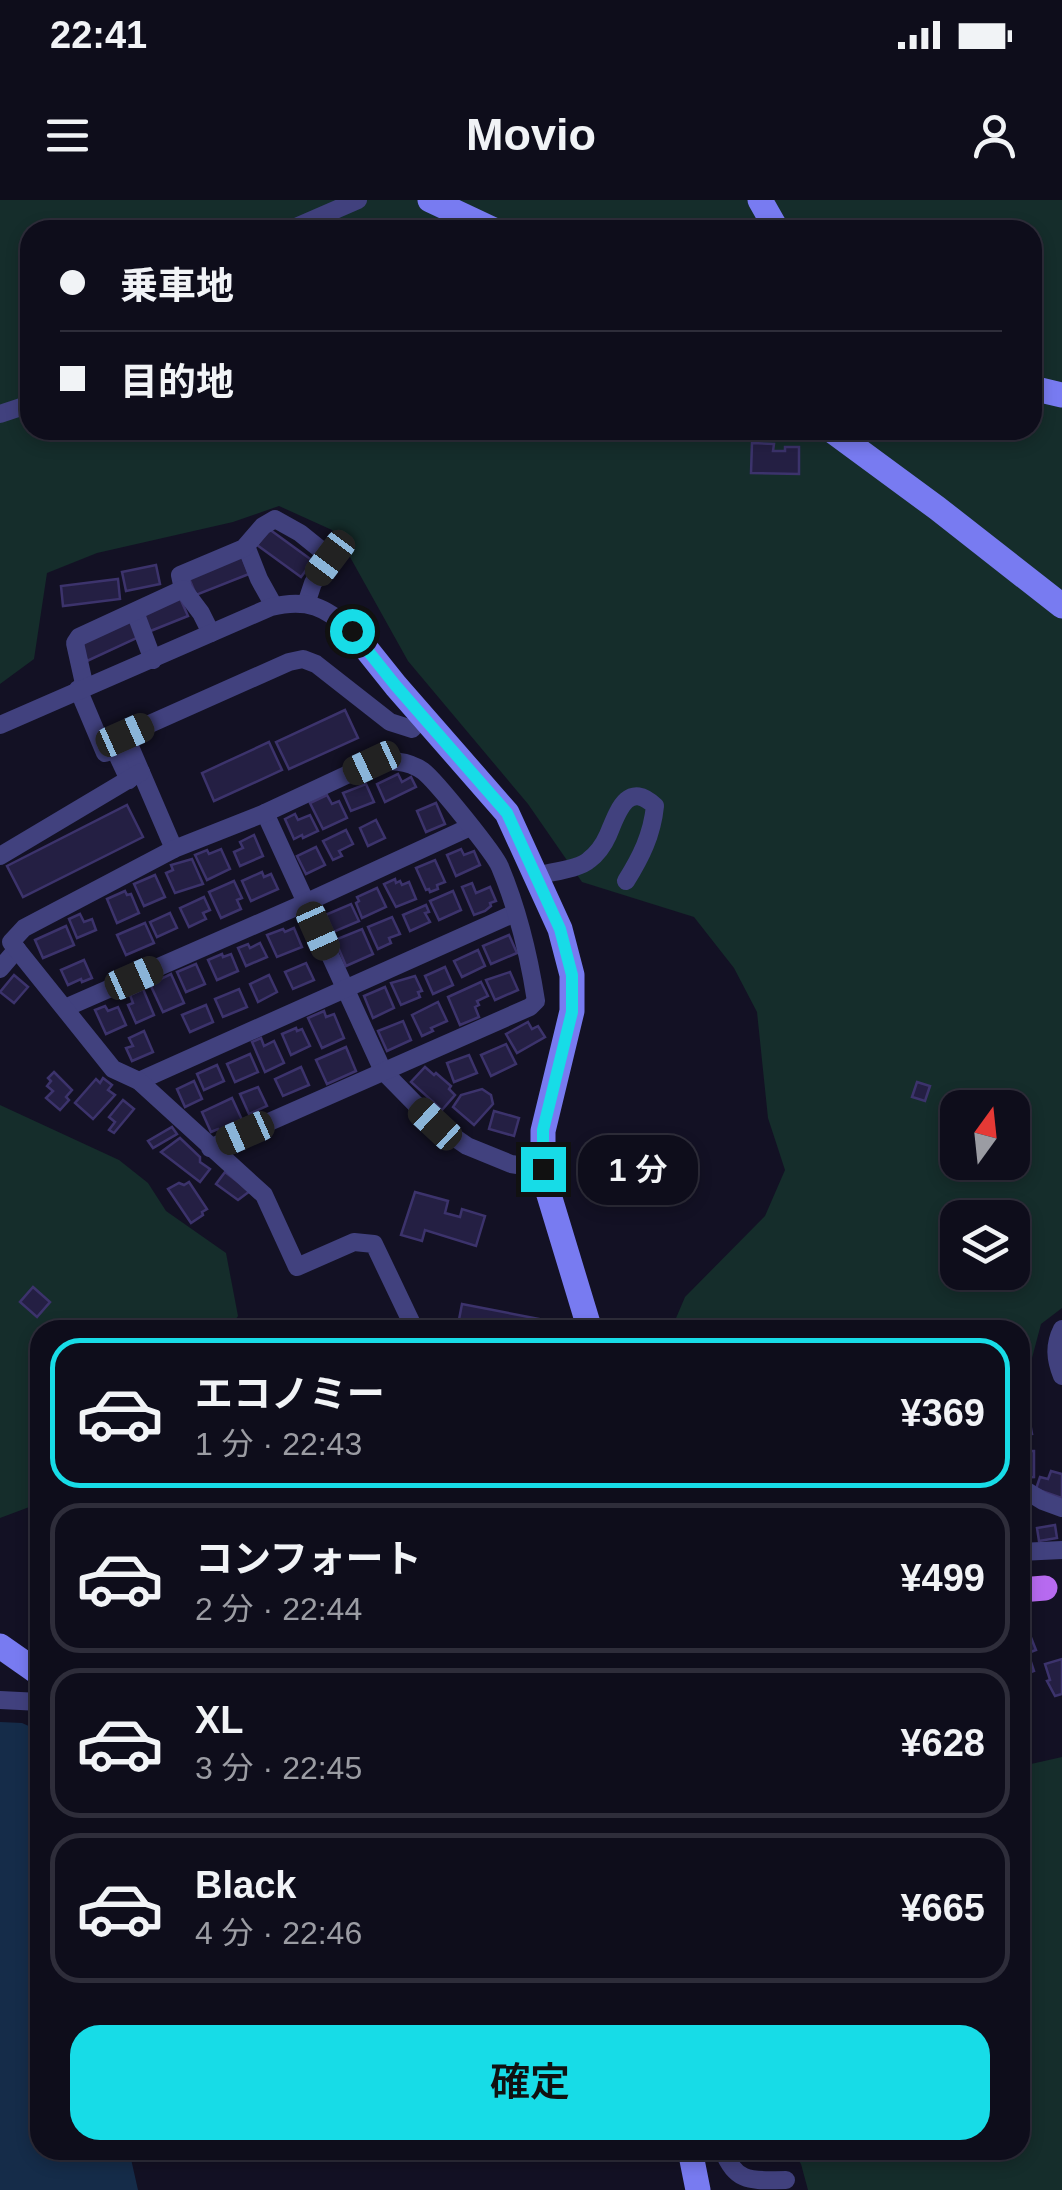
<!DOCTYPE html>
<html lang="ja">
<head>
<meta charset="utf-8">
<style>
  :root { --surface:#0e0d1b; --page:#171624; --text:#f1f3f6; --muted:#9b9ca3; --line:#2e2d3a; --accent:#17dce7 }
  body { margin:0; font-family:Arial,"Noto Sans JP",sans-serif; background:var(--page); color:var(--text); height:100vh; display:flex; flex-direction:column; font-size:38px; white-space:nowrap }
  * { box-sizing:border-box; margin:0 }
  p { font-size:32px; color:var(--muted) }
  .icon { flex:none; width:55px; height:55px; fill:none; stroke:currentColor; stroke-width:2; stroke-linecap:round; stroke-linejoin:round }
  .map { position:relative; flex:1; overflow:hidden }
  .details { position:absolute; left:30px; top:1120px; width:1000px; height:840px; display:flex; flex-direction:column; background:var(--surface); border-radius:30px; box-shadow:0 5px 15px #0003,0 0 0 2px var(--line) }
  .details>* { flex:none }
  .hud { position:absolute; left:20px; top:20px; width:1022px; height:220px; border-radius:30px; box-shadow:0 5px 15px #0003,0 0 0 2px var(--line); display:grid; align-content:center; height:220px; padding:0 40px; background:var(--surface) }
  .needle { width:65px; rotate:15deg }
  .buttons { position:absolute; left:940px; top:890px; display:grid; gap:20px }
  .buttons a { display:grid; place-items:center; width:90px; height:90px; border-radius:20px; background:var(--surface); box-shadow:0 5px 15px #0003,0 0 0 2px var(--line); font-size:50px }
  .end { position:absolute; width:45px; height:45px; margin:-22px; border:12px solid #17dce7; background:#111; box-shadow:0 0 0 5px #111 }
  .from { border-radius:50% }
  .bubble { position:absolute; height:70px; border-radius:30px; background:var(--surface); box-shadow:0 5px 15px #0003,0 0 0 2px var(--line); font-size:32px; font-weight:600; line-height:70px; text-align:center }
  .car { position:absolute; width:30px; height:60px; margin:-30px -15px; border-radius:12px; box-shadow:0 0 8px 2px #0007; background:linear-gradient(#222 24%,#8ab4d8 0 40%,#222 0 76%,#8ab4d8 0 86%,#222 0) }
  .hud b { display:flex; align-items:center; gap:35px; height:95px; font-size:38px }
  .hud b+b { border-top:2px solid var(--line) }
  .hud i { width:25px; height:25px; background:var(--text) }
  ul { padding:18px 0 0; list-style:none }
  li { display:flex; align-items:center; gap:30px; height:150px; margin:0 20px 15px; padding:0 20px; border:5px solid var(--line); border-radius:30px }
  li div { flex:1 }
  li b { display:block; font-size:38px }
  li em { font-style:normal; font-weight:600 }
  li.active { border-color:var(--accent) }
  li>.icon { width:90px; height:90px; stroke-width:1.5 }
  .cta { display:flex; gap:20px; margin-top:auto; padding:20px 40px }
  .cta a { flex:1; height:115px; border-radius:30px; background:var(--accent); color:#111; font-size:40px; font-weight:600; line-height:115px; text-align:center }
  .status { display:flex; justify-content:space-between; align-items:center; height:70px; padding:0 50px; background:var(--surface); direction:ltr }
  .status svg { height:28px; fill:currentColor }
  header { display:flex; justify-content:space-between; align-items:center; height:130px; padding:0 40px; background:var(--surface); font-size:45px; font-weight:600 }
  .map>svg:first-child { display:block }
  .green { fill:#152d2b; fill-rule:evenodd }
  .water { fill:#152c49 }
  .building { fill:#241f43; stroke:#3c336c; stroke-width:2.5 }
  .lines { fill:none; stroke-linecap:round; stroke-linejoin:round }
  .street { stroke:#41417e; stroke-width:18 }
  .secondary { stroke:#787bf1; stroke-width:25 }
  .primary { stroke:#b76af0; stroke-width:25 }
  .route { stroke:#17dce7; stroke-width:12 }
</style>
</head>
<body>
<div class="status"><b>22:41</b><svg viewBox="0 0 49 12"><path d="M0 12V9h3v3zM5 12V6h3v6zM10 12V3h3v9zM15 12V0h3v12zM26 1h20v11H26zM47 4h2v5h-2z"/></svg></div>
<header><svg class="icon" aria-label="menu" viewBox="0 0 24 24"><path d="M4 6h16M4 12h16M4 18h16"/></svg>Movio<svg class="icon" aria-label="person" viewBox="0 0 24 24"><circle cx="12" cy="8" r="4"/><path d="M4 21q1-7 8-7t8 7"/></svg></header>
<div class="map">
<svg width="1062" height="1990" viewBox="0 0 1062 1990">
  <rect width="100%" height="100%" fill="#131124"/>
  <g class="green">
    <path d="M0,0H1062V1108L1041,1124L1027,1177L1020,1183V1130H671L685,1097L765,1016L785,970L768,918L757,812L734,768L694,717L582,682L528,604L408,461L350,357L332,330L279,306L233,322L97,353L47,373L34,459L0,484ZM30,30H1032V230H30ZM958,908H1012V962H958ZM958,1018H1012V1072H958Z"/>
    <polygon points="0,905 119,960 148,983 166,1011 226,1053 238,1116 228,1130 40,1130 40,1303 0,1318"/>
    <polygon points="1062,1557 1062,1990 808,1990 801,1964 791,1950 1020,1950 1020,1593 1031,1564"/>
  </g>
  <polygon class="water" points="0,1522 22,1523 40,1531 40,1950 129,1950 138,1990 0,1990"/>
  <g class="building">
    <polygon points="752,243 774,244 773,251 785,251 785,247 799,247 799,274 751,273"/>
    <polygon points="269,329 313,361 301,377 257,345"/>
    <polygon points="241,354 249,374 196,395 188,376"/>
    <polygon points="156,365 160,384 126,391 122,372"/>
    <polygon points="118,379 120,399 63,406 61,386"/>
    <polygon points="180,398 188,416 148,432 141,414"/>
    <polygon points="131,419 139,437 87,461 79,442"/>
    <polygon points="345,510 358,538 289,569 276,542"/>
    <polygon points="269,542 282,570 214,601 202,573"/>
    <polygon points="398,574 402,582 411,577 416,587 385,602 377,584"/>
    <polygon points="366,584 374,602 351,611 343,593"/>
    <polygon points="327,595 332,604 339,601 347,618 323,629 310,603"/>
    <polygon points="436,603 445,624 426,632 417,611"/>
    <polygon points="127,605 143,637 23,697 7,666"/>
    <polygon points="295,614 298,620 310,615 318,631 303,638 302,635 294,639 285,619"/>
    <polygon points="376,620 385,638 368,646 360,628"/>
    <polygon points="346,630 353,644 339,651 342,656 333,660 323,641"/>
    <polygon points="254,635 263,656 240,666 234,652 243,648 240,642"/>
    <polygon points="316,647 325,665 306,674 297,656"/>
    <polygon points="221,649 230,669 207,680 195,655 207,650 209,654"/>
    <polygon points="461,649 464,655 474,651 480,665 456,676 447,655"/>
    <polygon points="192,659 203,684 175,693 166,673 173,670 171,665"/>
    <polygon points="435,660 445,682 437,685 438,689 430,692 429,689 426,690 416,668"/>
    <polygon points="262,672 264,677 271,674 278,689 251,701 242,681"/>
    <polygon points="155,675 165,697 144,706 134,684"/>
    <polygon points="395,679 396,683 400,681 402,685 409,682 416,699 396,707 384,684"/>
    <polygon points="234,681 242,698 237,700 241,709 221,718 209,692"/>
    <polygon points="472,683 476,693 490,687 496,701 490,703 491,706 485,711 474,715 462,687"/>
    <polygon points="377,688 386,707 362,718 356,703 359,701 357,697"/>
    <polygon points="125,691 127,695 131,694 139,713 117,723 107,699"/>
    <polygon points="453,691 461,710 439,720 430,701"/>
    <polygon points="204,697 210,710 203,713 206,719 189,727 180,708"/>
    <polygon points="351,704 359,721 331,733 323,716"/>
    <polygon points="426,705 429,712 425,713 430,722 410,731 403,715"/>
    <polygon points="170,713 177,728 157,737 150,722"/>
    <polygon points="80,714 84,722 92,719 96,730 77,738 69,719"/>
    <polygon points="392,717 400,734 389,738 391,743 378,749 368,727"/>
    <polygon points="145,723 154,743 126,755 117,735"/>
    <polygon points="66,726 74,745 43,758 35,740"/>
    <polygon points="294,728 302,747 277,757 267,735 283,729 285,732"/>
    <polygon points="362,729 373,754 346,766 335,740"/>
    <polygon points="509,735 517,753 491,764 483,746"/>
    <polygon points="260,743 267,757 246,766 238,748 248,744 250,748"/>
    <polygon points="478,750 485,766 462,777 454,761"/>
    <polygon points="222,754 223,757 231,754 238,771 217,780 208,760"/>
    <polygon points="84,760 92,778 82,782 81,779 68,785 61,770"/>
    <polygon points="306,763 314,780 293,789 285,772"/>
    <polygon points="196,764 205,784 186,792 177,772"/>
    <polygon points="445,767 453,785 433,794 425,776"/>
    <polygon points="510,772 518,790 495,800 486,780"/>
    <polygon points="171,774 184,803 163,812 150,784"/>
    <polygon points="14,775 28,787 14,803 0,792"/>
    <polygon points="269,775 277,792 258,802 250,784"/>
    <polygon points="415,776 422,791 418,792 420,797 401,805 391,783"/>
    <polygon points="481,782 488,796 477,801 479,805 475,807 479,817 460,825 448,797"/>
    <polygon points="385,787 394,808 373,818 364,796"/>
    <polygon points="143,789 154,815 136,823 128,805 133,803 130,795"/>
    <polygon points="239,789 247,807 223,817 215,799"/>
    <polygon points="438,802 447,821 431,828 433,831 422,836 412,815"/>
    <polygon points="206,805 213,822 190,832 182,815"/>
    <polygon points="105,806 108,811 118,807 126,825 106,834 95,810"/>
    <polygon points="324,811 326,817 334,814 344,838 322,848 308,818"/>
    <polygon points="403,821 411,840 387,851 378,831"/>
    <polygon points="528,822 532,829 538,826 545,837 517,853 506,834"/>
    <polygon points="296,828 297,831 302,829 310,846 291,855 282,834"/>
    <polygon points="144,831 153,852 132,861 126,848 133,846 129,838"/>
    <polygon points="261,838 264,846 274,841 284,863 265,872 252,842"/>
    <polygon points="506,844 516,864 491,876 481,855"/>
    <polygon points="346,847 356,871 327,884 316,860"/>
    <polygon points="250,854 258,872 235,882 227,864"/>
    <polygon points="469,855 477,873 454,882 447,863"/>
    <polygon points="217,865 224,881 204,890 197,874"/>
    <polygon points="301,867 309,885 283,896 275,879"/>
    <polygon points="425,867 434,875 436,873 451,886 449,889 455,895 442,910 411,882"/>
    <polygon points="54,872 72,890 66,897 69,900 60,910 46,898 53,891 47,886 51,881 48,878"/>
    <polygon points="103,878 112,885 108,890 115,895 93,919 75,903 96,879 100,883"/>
    <polygon points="194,881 202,899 185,907 177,889"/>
    <polygon points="917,882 930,886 925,901 912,897"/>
    <polygon points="258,887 267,906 249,914 240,894"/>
    <polygon points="482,889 491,895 493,904 474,925 453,907 461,895"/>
    <polygon points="232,898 243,922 220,932 218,929 211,932 202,912"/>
    <polygon points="123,900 134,909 114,933 109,930 115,922 109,917"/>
    <polygon points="494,911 519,918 514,936 489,929"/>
    <polygon points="172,927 177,934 153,948 148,941"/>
    <polygon points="180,938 200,957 200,962 210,969 200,982 161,952"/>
    <polygon points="225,972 250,991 238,1000 216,984"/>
    <polygon points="189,982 207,1009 202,1012 203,1015 191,1023 168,989 179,983 184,985"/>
    <polygon points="415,992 448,1001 445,1013 460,1017 462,1009 485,1016 476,1046 425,1030 422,1041 401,1035"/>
    <polygon points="33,1087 50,1102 37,1117 20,1102"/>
    <polygon points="462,1104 539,1119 537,1130 457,1130"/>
    <polygon points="1029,1217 1032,1234 1020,1236 1020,1218"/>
    <polygon points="1020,1251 1034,1251 1034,1277 1020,1278"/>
    <polygon points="1051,1271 1062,1274 1062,1298 1036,1289 1040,1277 1048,1279"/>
    <polygon points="1055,1325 1057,1338 1039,1341 1037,1328"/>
    <polygon points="1030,1435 1036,1450 1028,1453 1034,1471 1020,1476 1020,1442"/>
    <polygon points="1062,1459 1062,1494 1055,1496 1047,1481 1050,1480 1045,1464"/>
  </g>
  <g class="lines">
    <g class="street">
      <polyline points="289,30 358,0"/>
      <polyline points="0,214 30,204"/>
      <polyline points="246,346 259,379 274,406"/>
      <polyline points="183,389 180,375 244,348 263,326 275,319 300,333 331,358 313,383 306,404"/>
      <polyline points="135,412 153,460"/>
      <polyline points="85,488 75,443 79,437 183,389 201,413 211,433"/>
      <polyline points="78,489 105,553 115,550 129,580"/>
      <path d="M0,525L271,407C307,398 326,407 352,431"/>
      <polyline points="265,613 383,871 435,924 467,946 511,964 543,969"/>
      <polyline points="174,649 125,535 289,462 303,459 316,464 390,522 412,529 423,517"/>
      <polyline points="0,656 141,572"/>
      <path d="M536,676C549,672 580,669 589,660C597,654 604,644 608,635C617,614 627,579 655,606C652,635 641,657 626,681"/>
      <polyline points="0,769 17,749"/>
      <polyline points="65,808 305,703 470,627"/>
      <polyline points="139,881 515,713"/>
      <path d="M210,948L530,807L536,801C529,756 518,710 500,667C495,654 435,580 423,571C407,560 390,560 372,563L265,613L174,649L24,728L11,742L113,869L139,881L264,995L297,1067L354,1042L374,1044L415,1130"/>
      <path d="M1062,1129C1054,1145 1055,1159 1062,1176"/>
      <polyline points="1020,1287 1043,1301 1062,1308"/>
      <polyline points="1020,1352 1062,1350"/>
      <polyline points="0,1500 40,1502"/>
      <path d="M723,1950C736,1985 754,1980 786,1980"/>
    </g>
    <g class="secondary">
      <polyline points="430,0 494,30"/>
      <polyline points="760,0 777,30"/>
      <polyline points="1032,188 1062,195"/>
      <polyline points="831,230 937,308 1062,406"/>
      <polyline points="352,431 396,486 507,613 560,729 572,775 572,811 543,931 543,969 546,985 590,1130"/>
      <polyline points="0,1446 40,1474"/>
      <polyline points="690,1950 698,1990"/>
    </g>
    <polyline class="primary" points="1020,1390 1045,1388"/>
  </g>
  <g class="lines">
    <polyline class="route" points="352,431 396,486 507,613 560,729 572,775 572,812 543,930 543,969"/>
  </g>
</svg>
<div class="buttons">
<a><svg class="needle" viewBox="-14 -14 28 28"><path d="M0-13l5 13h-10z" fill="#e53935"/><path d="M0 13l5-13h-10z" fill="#9b9ca3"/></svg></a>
<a><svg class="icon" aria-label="layers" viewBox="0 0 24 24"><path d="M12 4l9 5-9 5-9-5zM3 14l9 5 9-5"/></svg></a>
</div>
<i class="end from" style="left:352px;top:431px"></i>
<i class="end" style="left:543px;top:969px"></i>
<div class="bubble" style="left:578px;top:935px;width:120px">1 分</div>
<i class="car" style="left:330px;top:358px;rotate:217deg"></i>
<i class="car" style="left:125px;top:535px;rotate:66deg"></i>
<i class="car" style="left:372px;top:563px;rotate:245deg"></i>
<i class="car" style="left:318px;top:731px;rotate:156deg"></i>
<i class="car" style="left:134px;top:778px;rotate:66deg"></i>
<i class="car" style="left:435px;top:924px;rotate:313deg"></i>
<i class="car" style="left:245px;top:933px;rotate:246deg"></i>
<div class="hud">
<b><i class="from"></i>乗車地</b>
<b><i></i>目的地</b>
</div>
<section class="details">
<ul>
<li class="active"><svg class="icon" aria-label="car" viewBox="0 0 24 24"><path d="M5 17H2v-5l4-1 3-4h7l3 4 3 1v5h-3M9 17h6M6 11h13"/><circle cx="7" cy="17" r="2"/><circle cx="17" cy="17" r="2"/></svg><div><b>エコノミー</b><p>1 分 · 22:43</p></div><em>¥369</em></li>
<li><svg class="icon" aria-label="car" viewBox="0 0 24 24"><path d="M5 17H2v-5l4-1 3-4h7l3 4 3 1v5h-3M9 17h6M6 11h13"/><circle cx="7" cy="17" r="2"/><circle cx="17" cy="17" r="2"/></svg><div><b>コンフォート</b><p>2 分 · 22:44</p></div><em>¥499</em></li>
<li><svg class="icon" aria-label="car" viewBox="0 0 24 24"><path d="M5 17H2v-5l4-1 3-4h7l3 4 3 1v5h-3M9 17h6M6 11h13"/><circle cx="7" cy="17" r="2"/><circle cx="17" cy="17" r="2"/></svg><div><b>XL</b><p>3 分 · 22:45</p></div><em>¥628</em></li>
<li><svg class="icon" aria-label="car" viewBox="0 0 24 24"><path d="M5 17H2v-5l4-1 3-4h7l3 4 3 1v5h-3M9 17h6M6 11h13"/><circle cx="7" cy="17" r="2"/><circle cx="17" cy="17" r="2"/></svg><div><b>Black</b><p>4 分 · 22:46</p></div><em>¥665</em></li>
</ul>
<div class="cta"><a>確定</a></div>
</section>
</div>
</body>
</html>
